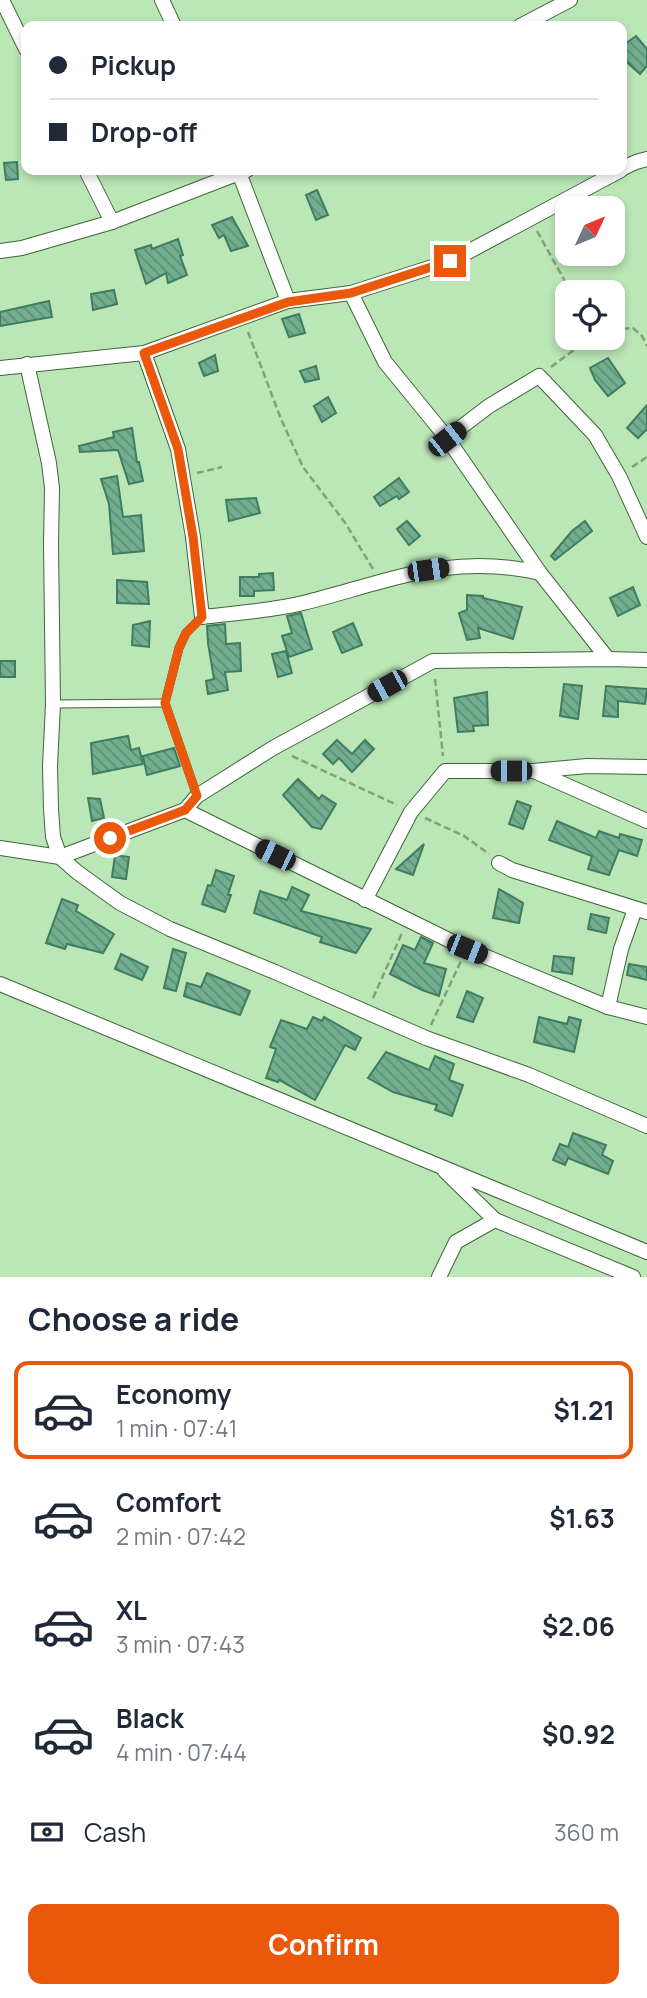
<!DOCTYPE html>
<html lang="en">
<head>
<meta charset="utf-8">
<style>
  :root { --surface:#fff; --page:#f2f2f3; --text:#1f2937; --muted:#747a83; --line:#e0e1e3; --accent:#ea580c }
  body { margin:0; font-family:Manrope,sans-serif; background:var(--page); color:var(--text); height:100vh; display:flex; flex-direction:column; font-size:26px; white-space:nowrap }
  * { box-sizing:border-box; margin:0 }
  p { font-size:23px; color:var(--muted) }
  .icon { flex:none; width:38px; height:38px; fill:none; stroke:currentColor; stroke-width:2; stroke-linecap:round; stroke-linejoin:round }
  .map { position:relative; height:1277px; overflow:hidden }
  .drawer { display:flex; flex-direction:column; background:var(--surface); flex:1 }
  .drawer>* { flex:none }
  .top-card { position:absolute; left:21px; top:21px; width:606px; height:154px; border-radius:14px; box-shadow:0 4px 10px #0003; display:grid; align-content:center; height:154px; padding:0 28px; background:var(--surface) }
  .needle { width:46px; rotate:46deg }
  .controls { position:absolute; left:555px; top:196px; display:grid; gap:14px }
  .controls a { display:grid; place-items:center; width:70px; height:70px; border-radius:14px; background:var(--surface); box-shadow:0 4px 10px #0003; font-size:35px }
  .end { position:absolute; width:32px; height:32px; margin:-16px; border:9px solid #ea580c; background:#fff; box-shadow:0 0 0 4px #fff }
  .from { border-radius:50% }
  .car { position:absolute; width:21px; height:42px; margin:-21px -10px; border-radius:9px; box-shadow:0 0 5px 2px #0007; background:linear-gradient(#222 24%,#8ab4d8 0 40%,#222 0 76%,#8ab4d8 0 86%,#222 0) }
  .top-card b { display:flex; align-items:center; gap:24px; height:66px; font-size:26px }
  .top-card b+b { border-top:2px solid var(--line) }
  .top-card i { width:18px; height:18px; background:var(--text) }
  ul { padding:0; list-style:none }
  li { display:flex; align-items:center; gap:21px; height:98px; margin:0 14px 10px; padding:0 14px; border:4px solid transparent; border-radius:14px }
  li div { flex:1 }
  li b { display:block; font-size:26px }
  li em { font-style:normal; font-weight:700 }
  li.active { border-color:var(--accent) }
  li>.icon { width:63px; height:63px; stroke-width:1.5 }
  h2 { padding:0 28px; font-size:32px; line-height:84px }
  .pay { display:flex; align-items:center; gap:18px; height:77px; padding:0 28px; font-size:26px }
  .pay p { margin-inline-start:auto }
  .primary-button { display:flex; gap:14px; margin-top:auto; padding:14px 28px }
  .primary-button a { flex:1; height:80px; border-radius:14px; background:var(--accent); color:#fff; font-size:28px; font-weight:700; line-height:80px; text-align:center }
  .map>svg:first-child { display:block }
  .building { fill:url(#building-back-hatch); stroke:#407d60; stroke-width:2 }
  .lines { fill:none; stroke-linecap:round; stroke-linejoin:round }
  .lane-casing { stroke:#40653b; stroke-width:9 }
  .street-casing { stroke:#40653b; stroke-width:16 }
  .path { stroke:#80a17c; stroke-width:2.5; stroke-dasharray:7 3.5; stroke-linecap:butt }
  .lane { stroke:#fff; stroke-width:7 }
  .street { stroke:#fff; stroke-width:14 }
  .route { stroke:#ea580c; stroke-width:9 }
</style>
</head>
<body>
<div class="map">
<svg width="647" height="1277" viewBox="0 0 647 1277">
  <defs>
    <pattern id="building-back-hatch" width="6" height="6" patternUnits="userSpaceOnUse" patternTransform="scale(1.75)"><rect width="6" height="6" fill="#72af91"/><path d="M-1 5l2 2M0 0l6 6M5-1l2 2" fill="none" stroke="#5d8f76"/></pattern>
  </defs>
  <rect width="100%" height="100%" fill="#bbe6b6"/>
  <g class="building">
    <polygon points="636,36 647,49 647,66 640,74 621,57 621,47"/>
    <polygon points="17,162 18,179 6,180 4,163"/>
    <polygon points="317,190 328,215 316,220 306,195"/>
    <polygon points="232,217 248,246 231,251 224,235 219,238 212,225"/>
    <polygon points="178,239 183,255 180,256 187,275 168,283 166,273 146,284 135,250 151,245 152,249"/>
    <polygon points="114,290 117,304 93,310 91,294"/>
    <polygon points="49,301 52,317 0,326 0,312"/>
    <polygon points="299,314 305,333 289,337 282,319"/>
    <polygon points="215,355 218,371 204,376 199,363"/>
    <polygon points="608,358 625,383 608,396 595,380 590,368"/>
    <polygon points="316,366 319,379 305,382 300,371"/>
    <polygon points="328,397 336,413 322,422 314,406"/>
    <polygon points="647,405 647,429 638,438 627,428"/>
    <polygon points="132,428 137,462 139,462 143,481 129,484 118,450 80,452 79,446 114,437 113,432"/>
    <polygon points="117,476 123,517 141,515 144,551 113,554 109,504 101,479"/>
    <polygon points="399,478 409,492 399,499 397,496 380,506 374,497"/>
    <polygon points="256,498 260,513 229,521 226,500"/>
    <polygon points="407,521 420,536 409,545 397,529"/>
    <polygon points="585,521 592,531 555,560 551,556 572,531"/>
    <polygon points="273,573 274,590 254,591 254,596 240,596 240,577 259,577 259,574"/>
    <polygon points="117,580 147,582 149,604 117,603"/>
    <polygon points="633,587 640,605 618,616 610,598"/>
    <polygon points="467,595 483,596 483,598 522,607 513,639 478,628 480,638 467,640 459,613 467,610"/>
    <polygon points="301,613 312,649 289,657 282,636 292,633 287,616"/>
    <polygon points="150,621 149,647 132,645 133,625"/>
    <polygon points="353,623 362,645 342,653 333,632"/>
    <polygon points="225,624 226,644 240,643 241,671 225,672 228,690 208,694 206,681 214,679 208,643 207,626"/>
    <polygon points="286,651 292,673 278,677 272,654"/>
    <rect x="0" y="661" width="15" height="16"/>
    <polygon points="564,684 582,686 578,719 560,716"/>
    <polygon points="606,686 647,689 645,704 618,701 618,717 603,716"/>
    <polygon points="487,692 488,725 473,726 474,731 458,732 454,698"/>
    <polygon points="128,736 131,750 139,748 143,764 93,774 91,743"/>
    <polygon points="337,740 352,754 365,740 374,749 352,772 339,758 333,764 323,754"/>
    <polygon points="174,748 180,766 147,775 143,756"/>
    <polygon points="298,779 319,799 322,795 336,804 321,829 312,827 283,795"/>
    <polygon points="88,798 100,799 104,818 92,821"/>
    <polygon points="517,801 531,806 523,829 509,824"/>
    <polygon points="557,821 596,838 599,831 619,838 620,834 642,840 637,856 619,850 609,875 588,869 592,856 549,840"/>
    <polygon points="424,844 413,875 396,869"/>
    <polygon points="115,855 129,857 126,879 112,877"/>
    <polygon points="216,870 234,876 228,895 231,895 225,912 202,904 208,885 211,886"/>
    <polygon points="292,887 309,895 301,911 371,929 356,953 320,942 322,937 254,913 260,891 287,900"/>
    <polygon points="499,889 523,903 519,923 493,918"/>
    <polygon points="62,899 78,905 76,911 114,934 103,953 67,944 65,949 46,943"/>
    <polygon points="591,914 609,918 606,933 588,929"/>
    <polygon points="421,937 433,943 424,963 446,969 439,996 422,990 390,974 403,945 415,950"/>
    <polygon points="173,949 186,953 176,991 164,988"/>
    <polygon points="121,954 148,967 142,980 115,969"/>
    <polygon points="554,956 574,958 572,974 552,971"/>
    <polygon points="629,964 647,967 647,980 627,975"/>
    <polygon points="207,973 250,991 240,1015 184,996 187,983 201,987"/>
    <polygon points="467,991 483,998 473,1022 457,1017"/>
    <polygon points="313,1017 322,1021 324,1017 361,1038 355,1050 345,1045 315,1100 279,1080 278,1082 266,1078 276,1049 270,1047 281,1020 307,1029"/>
    <polygon points="539,1017 567,1024 569,1017 581,1020 574,1052 534,1042"/>
    <polygon points="386,1052 429,1070 435,1056 454,1064 449,1080 463,1085 452,1116 435,1110 437,1105 393,1092 368,1078"/>
    <polygon points="573,1133 606,1145 602,1155 613,1161 608,1174 568,1158 565,1165 553,1160 560,1144 568,1147"/>
  </g>
  <g class="lines">
    <defs>
      <g id="lane">
        <polyline points="54,704 165,703"/>
        <polyline points="197,796 165,703 179,648 186,633 202,617"/>
      </g>
      <g id="street">
        <polyline points="2,0 26,49"/>
        <polyline points="162,0 174,26"/>
        <polyline points="520,26 570,0"/>
        <polyline points="621,169 636,162 647,159"/>
        <polyline points="86,170 112,222"/>
        <polyline points="238,170 288,301"/>
        <polyline points="0,251 22,248 112,222 247,170"/>
        <polyline points="351,293 385,362 447,438 540,573 608,659"/>
        <path d="M144,353L178,449L193,537L202,617C235,613 271,611 303,603C387,582 451,552 540,573"/>
        <polyline points="27,364 49,463 52,488 51,544 53,704 50,766 51,809 53,837 60,857 77,872 120,903 170,929 275,972 426,1038 529,1075 647,1126"/>
        <polyline points="0,368 144,353 288,301 351,293 451,261 621,170"/>
        <polyline points="447,438 489,406 539,376 595,435 619,476 647,537"/>
        <polyline points="536,772 647,821"/>
        <polyline points="185,810 467,949 608,1007 647,1017"/>
        <polyline points="0,848 60,857 185,810 197,796 273,748 433,661 608,659 647,660"/>
        <polyline points="499,863 512,870 647,912"/>
        <polyline points="365,900 411,812 445,771 533,771 587,766 647,767"/>
        <polyline points="0,984 647,1252"/>
        <polyline points="608,1007 621,949 635,909"/>
        <polyline points="445,1171 495,1220"/>
        <polyline points="439,1277 456,1242 495,1220 633,1277"/>
      </g>
    </defs>
    <use href="#lane" class="lane-casing"/>
    <use href="#street" class="street-casing"/>
    <g class="path">
      <polyline points="537,231 571,292"/>
      <polyline points="612,330 633,328 642,336 647,346"/>
      <polyline points="248,332 281,419 303,467 346,524 373,569"/>
      <polyline points="551,367 590,338"/>
      <polyline points="632,467 647,457"/>
      <polyline points="197,473 222,467"/>
      <polyline points="435,679 443,756"/>
      <polyline points="292,756 397,805"/>
      <polyline points="425,818 464,836 489,854"/>
      <polyline points="373,998 402,933"/>
      <polyline points="431,1025 461,961"/>
    </g>
    <use href="#lane" class="lane"/>
    <use href="#street" class="street"/>
  </g>
  <g class="lines">
    <polyline class="route" points="110,838 185,810 197,796 165,703 179,648 186,633 202,617 193,537 178,449 144,353 288,302 351,293 450,261"/>
  </g>
</svg>
<div class="controls">
<a><svg class="needle" viewBox="-14 -14 28 28"><path d="M0-13l5 13h-10z" fill="#e53935"/><path d="M0 13l5-13h-10z" fill="#747a83"/></svg></a>
<a><svg class="icon" aria-label="locate" viewBox="0 0 24 24"><circle cx="12" cy="12" r="6"/><path d="M12 2v4M12 18v4M2 12h4M18 12h4"/></svg></a>
</div>
<i class="end from" style="left:110px;top:838px"></i>
<i class="end" style="left:450px;top:261px"></i>
<i class="car" style="left:447px;top:439px;rotate:52deg"></i>
<i class="car" style="left:428px;top:570px;rotate:82deg"></i>
<i class="car" style="left:387px;top:686px;rotate:241deg"></i>
<i class="car" style="left:511px;top:771px;rotate:270deg"></i>
<i class="car" style="left:275px;top:855px;rotate:296deg"></i>
<i class="car" style="left:467px;top:949px;rotate:112deg"></i>
<div class="top-card">
<b><i class="from"></i>Pickup</b>
<b><i></i>Drop-off</b>
</div>
</div>
<section class="drawer">
<h2>Choose a ride</h2>
<ul>
<li class="active"><svg class="icon" aria-label="car" viewBox="0 0 24 24"><path d="M5 17H2v-5l4-1 3-4h7l3 4 3 1v5h-3M9 17h6M6 11h13"/><circle cx="7" cy="17" r="2"/><circle cx="17" cy="17" r="2"/></svg><div><b>Economy</b><p>1 min · 07:41</p></div><em>$1.21</em></li>
<li><svg class="icon" aria-label="car" viewBox="0 0 24 24"><path d="M5 17H2v-5l4-1 3-4h7l3 4 3 1v5h-3M9 17h6M6 11h13"/><circle cx="7" cy="17" r="2"/><circle cx="17" cy="17" r="2"/></svg><div><b>Comfort</b><p>2 min · 07:42</p></div><em>$1.63</em></li>
<li><svg class="icon" aria-label="car" viewBox="0 0 24 24"><path d="M5 17H2v-5l4-1 3-4h7l3 4 3 1v5h-3M9 17h6M6 11h13"/><circle cx="7" cy="17" r="2"/><circle cx="17" cy="17" r="2"/></svg><div><b>XL</b><p>3 min · 07:43</p></div><em>$2.06</em></li>
<li><svg class="icon" aria-label="car" viewBox="0 0 24 24"><path d="M5 17H2v-5l4-1 3-4h7l3 4 3 1v5h-3M9 17h6M6 11h13"/><circle cx="7" cy="17" r="2"/><circle cx="17" cy="17" r="2"/></svg><div><b>Black</b><p>4 min · 07:44</p></div><em>$0.92</em></li>
</ul>
<div class="pay"><svg class="icon" aria-label="cash" viewBox="0 0 24 24"><path d="M3 7h18v10H3z"/><circle cx="12" cy="12" r="2"/></svg>Cash<p>360 m</p></div>
<div class="primary-button"><a>Confirm</a></div>
</section>
</body>
</html>
